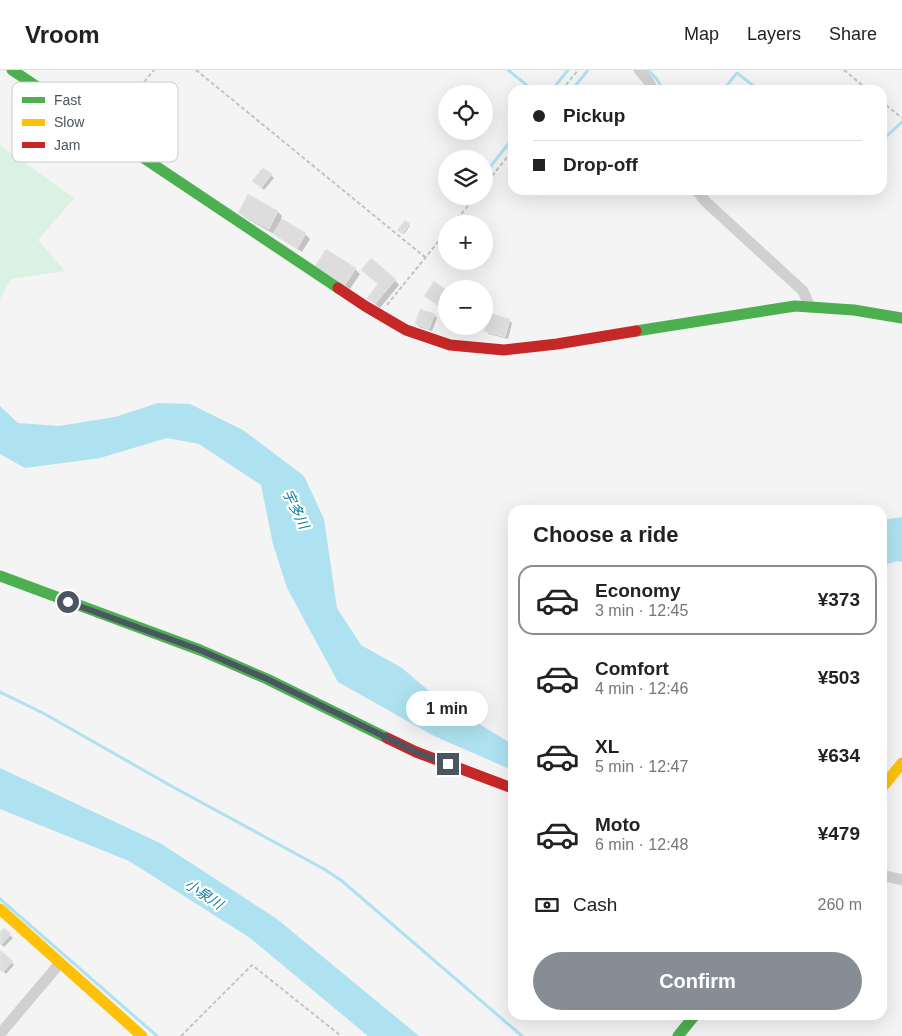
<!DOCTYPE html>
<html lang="en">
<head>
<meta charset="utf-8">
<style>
  :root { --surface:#fff; --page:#f2f2f2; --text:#222; --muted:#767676; --line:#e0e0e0; --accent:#868d94 }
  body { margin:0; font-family:Arial,"Noto Sans JP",sans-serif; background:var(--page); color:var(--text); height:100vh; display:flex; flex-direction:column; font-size:19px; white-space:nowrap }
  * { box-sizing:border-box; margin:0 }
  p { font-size:16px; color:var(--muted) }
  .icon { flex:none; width:28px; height:28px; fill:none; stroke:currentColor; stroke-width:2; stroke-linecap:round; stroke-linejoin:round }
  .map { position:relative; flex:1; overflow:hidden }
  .sheet { position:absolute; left:508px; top:435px; width:379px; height:515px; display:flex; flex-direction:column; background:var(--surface); border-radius:15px; box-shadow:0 5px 20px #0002 }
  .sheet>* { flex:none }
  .banner { position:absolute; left:508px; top:15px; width:379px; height:110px; border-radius:15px; box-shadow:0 5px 20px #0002; display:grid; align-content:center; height:110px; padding:0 25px; background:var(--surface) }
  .buttons { position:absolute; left:438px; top:15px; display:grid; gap:10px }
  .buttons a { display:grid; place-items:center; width:55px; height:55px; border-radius:50%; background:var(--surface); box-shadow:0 5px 20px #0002; font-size:25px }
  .end { position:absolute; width:22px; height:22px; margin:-11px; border:6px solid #4a5661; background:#fff; box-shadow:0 0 0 2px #fff }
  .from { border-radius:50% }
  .bubble { position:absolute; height:35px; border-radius:18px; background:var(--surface); box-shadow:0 5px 20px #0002; font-size:16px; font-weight:600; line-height:35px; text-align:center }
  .banner b { display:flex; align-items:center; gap:18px; height:48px; font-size:19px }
  .banner b+b { border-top:1px solid var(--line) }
  .banner i { width:12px; height:12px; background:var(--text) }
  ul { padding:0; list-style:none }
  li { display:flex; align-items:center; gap:15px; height:70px; margin:0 10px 8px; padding:0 15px; border:2px solid transparent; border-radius:15px }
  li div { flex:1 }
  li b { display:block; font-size:19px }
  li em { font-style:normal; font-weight:600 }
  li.current { border-color:var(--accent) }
  li>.icon { width:45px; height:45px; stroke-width:1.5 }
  h2 { padding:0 25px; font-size:22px; line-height:60px }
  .pay { display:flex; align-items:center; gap:12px; height:55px; padding:0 25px; font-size:19px }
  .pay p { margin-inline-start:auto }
  .cta { display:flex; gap:10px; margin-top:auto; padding:10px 25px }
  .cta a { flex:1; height:58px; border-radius:30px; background:var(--accent); color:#fff; font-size:20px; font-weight:600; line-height:58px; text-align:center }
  header { display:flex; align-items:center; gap:30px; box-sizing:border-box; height:70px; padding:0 25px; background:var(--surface); border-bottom:1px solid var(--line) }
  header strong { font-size:24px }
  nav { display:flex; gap:28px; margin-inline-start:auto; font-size:18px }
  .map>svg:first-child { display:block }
  .green { fill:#d9f2e3 }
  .water { fill:#aee2f0 }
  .shadow { fill:#0003 }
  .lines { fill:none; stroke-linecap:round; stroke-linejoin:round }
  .stream { stroke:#aee2f0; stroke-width:3 }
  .building { fill:#ddddde; stroke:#e5e6e7 }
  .path { stroke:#bcc7c4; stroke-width:2; stroke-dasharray:4 2.5; stroke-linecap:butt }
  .street { stroke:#ced0d2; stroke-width:11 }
  .fast { stroke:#4caf50; stroke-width:11 }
  .slow { stroke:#ffc107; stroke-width:11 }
  .jam { stroke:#c62828; stroke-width:11 }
  .route { stroke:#4a5661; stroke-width:6 }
  .labels { text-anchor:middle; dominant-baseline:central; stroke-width:4.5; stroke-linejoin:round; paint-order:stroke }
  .water-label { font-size:14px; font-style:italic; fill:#0c7c9b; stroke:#fff }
  .key { fill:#fff; stroke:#c9ccd0; stroke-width:1 }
  .key-label { font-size:14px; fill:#4a5661 }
</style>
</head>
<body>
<header>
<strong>Vroom</strong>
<nav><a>Map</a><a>Layers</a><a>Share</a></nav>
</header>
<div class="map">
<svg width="902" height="966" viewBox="0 0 902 966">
  <rect width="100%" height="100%" fill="#f4f4f4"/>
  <polygon class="green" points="0,75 74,128 38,170 65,201 11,209 0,229"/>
  <g class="water">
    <polygon points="158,333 190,334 243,360 304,406 324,449 337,538 361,575 402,598 428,620 484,657 512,674 512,700 434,666 338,612 287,518 273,474 261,415 199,374 167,368 100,388 25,398 0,384 0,336 18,353 59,356 115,347"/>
    <polygon points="902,447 902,492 897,491 881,496 881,450"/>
    <polygon points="0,698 160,773 277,849 419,966 368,966 250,868 129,791 0,739"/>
  </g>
  <g class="shadow">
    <polygon points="264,99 274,108 264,120 257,114"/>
    <polygon points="248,126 278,142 282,146 281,149 305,164 310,169 302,182 279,168 274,164 244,147 239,143"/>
    <polygon points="405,152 410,156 404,164 398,160"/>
    <polygon points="317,196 355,199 360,204 350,219"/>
    <polygon points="395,210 399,215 380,238 368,228"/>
    <polygon points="435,213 446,222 446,241 429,228"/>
    <polygon points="434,245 437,248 432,261 419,257 416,254"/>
    <polygon points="509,250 512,253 508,269 489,264 486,261"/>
    <polygon points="4,860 13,868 4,877 0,873 0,864"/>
    <polygon points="0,881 14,895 6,904 0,898"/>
  </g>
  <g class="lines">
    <g class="stream">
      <polyline points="508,0 533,20"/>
      <polyline points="648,0 656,8 661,16 660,20"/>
      <polyline points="552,20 568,0"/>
      <polyline points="572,20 588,0"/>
      <polyline points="723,20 737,3 759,20"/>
      <polyline points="881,71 902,52"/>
      <polyline points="484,105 512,69"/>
      <polyline points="0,622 43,643 173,717 324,799 342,811 522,966"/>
      <polyline points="0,829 157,966"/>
    </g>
  </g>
  <g class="building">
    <polygon points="263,98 272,104 261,118 252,111"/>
    <polygon points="248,124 278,141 269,159 238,143"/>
    <polygon points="282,149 306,163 297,179 273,164"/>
    <polygon points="405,150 410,154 402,164 397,160"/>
    <polygon points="326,179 356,198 345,215 315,196"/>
    <polygon points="371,188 396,209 375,234 367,228 378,214 361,200"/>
    <polygon points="434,211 446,220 446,234 443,239 424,226"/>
    <polygon points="420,239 435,244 429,259 415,254"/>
    <polygon points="489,243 510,249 505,267 484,261"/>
    <polygon points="4,858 11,864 1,875 0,862"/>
    <polygon points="0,880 13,891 3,902 0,900"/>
  </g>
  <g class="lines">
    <g class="path">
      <polyline points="196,0 426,188"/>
      <polyline points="844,0 868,20"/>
      <polyline points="562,20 578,0"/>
      <polyline points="881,31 902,48"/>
      <polyline points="111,52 154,0"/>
      <polyline points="484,116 512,81"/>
      <polyline points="453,154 476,126"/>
      <polyline points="387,235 446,162"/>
      <polyline points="181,966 252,895 341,966"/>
    </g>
    <g class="street">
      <path d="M639,0C644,6 651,12 652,20"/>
      <polyline points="696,120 706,132 803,221 810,237"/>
      <polyline points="881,805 902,810"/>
      <polyline points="0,964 60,893"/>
    </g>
    <g class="fast">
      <polyline points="12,0 338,218"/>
      <polyline points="636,261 795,236 854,240 902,248"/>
      <polyline points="0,506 200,580 267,609 387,668"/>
      <polyline points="678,966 695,945"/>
    </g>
    <g class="slow">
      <polyline points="881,719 902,693"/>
      <polyline points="0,839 142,966"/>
    </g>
    <g class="jam">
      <polyline points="338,218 365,236 406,260 450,275 504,280 557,274 636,261"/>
      <polyline points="387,668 416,682 512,718"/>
    </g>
  </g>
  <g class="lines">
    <polyline class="route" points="68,532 200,580 267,609 416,682 448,694"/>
  </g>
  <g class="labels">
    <g class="water-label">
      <text transform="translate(296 439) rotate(64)">宇多川</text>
      <text transform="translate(204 824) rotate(34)">小泉川</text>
    </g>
  </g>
  <rect x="12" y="12" width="166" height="80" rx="8" class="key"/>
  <rect x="22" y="27" width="23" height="6" fill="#4caf50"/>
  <rect x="22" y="49" width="23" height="7" fill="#ffc107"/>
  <rect x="22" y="72" width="23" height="6" fill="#c62828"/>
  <g class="key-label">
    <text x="54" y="35">Fast</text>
    <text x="54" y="57">Slow</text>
    <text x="54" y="80">Jam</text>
  </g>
</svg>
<div class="buttons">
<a><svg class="icon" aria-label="locate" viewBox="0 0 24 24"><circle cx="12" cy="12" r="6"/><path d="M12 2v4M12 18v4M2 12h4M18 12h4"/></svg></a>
<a><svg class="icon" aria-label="layers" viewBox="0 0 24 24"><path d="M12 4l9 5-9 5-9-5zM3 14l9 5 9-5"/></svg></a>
<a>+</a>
<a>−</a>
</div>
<i class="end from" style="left:68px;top:532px"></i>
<i class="end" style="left:448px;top:694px"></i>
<div class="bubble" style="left:406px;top:621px;width:82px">1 min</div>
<div class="banner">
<b><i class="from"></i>Pickup</b>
<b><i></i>Drop-off</b>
</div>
<section class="sheet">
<h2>Choose a ride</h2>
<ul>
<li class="current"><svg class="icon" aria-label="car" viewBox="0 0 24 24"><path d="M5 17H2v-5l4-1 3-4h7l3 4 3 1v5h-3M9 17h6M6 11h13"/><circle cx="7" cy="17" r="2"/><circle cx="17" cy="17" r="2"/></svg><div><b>Economy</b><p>3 min · 12:45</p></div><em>¥373</em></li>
<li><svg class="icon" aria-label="car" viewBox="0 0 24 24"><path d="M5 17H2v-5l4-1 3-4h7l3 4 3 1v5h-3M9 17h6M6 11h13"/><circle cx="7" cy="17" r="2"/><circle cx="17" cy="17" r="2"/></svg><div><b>Comfort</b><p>4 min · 12:46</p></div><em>¥503</em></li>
<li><svg class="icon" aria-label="car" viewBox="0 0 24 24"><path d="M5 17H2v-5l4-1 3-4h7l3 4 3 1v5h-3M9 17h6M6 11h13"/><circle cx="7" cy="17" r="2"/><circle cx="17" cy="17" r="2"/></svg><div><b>XL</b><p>5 min · 12:47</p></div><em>¥634</em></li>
<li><svg class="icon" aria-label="car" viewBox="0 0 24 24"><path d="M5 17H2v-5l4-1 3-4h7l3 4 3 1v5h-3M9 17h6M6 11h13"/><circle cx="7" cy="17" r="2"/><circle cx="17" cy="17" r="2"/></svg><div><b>Moto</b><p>6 min · 12:48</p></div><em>¥479</em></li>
</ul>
<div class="pay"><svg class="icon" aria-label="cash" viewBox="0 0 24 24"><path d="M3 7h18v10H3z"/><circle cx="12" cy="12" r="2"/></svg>Cash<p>260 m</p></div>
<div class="cta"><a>Confirm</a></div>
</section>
</div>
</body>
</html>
